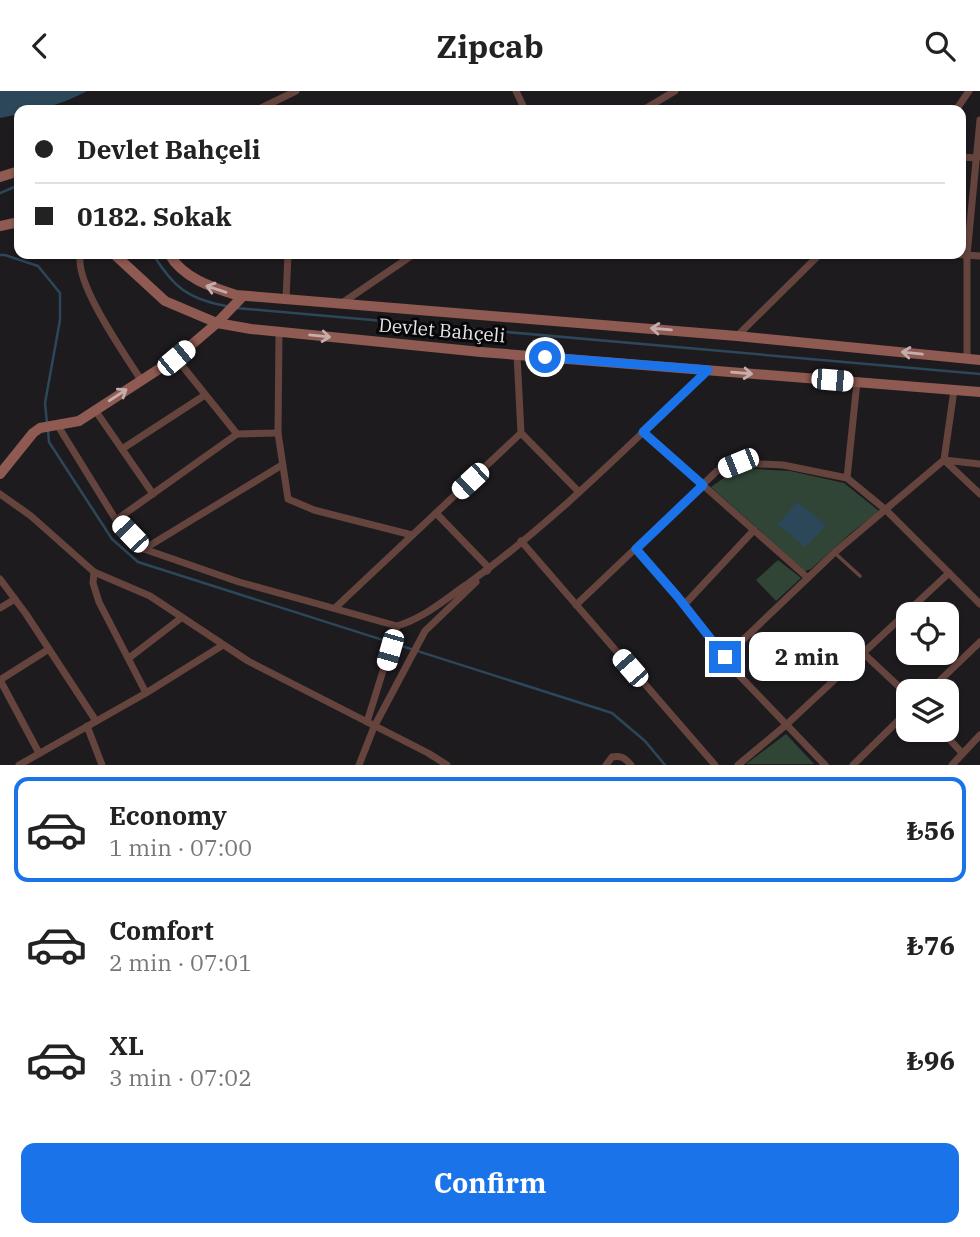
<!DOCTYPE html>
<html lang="en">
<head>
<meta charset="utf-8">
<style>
  :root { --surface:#fff; --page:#f2f2f2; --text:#222; --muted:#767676; --line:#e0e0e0; --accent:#1a73e8 }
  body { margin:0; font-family:"IBM Plex Serif",serif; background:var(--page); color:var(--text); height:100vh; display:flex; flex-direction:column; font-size:26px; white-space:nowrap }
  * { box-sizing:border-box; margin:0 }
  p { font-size:23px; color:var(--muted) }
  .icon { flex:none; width:38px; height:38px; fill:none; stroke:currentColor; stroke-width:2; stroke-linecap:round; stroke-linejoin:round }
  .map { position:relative; height:674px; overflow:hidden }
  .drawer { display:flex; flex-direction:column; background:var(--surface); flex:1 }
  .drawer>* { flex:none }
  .guide { position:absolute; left:14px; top:14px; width:952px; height:154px; border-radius:14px; box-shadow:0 2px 5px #0004; display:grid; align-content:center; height:154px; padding:0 21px; background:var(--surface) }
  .tools { position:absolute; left:896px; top:511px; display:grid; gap:14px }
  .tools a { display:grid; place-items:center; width:63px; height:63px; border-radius:14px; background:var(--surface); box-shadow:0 2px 5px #0004; font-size:35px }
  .end { position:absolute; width:32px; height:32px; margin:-16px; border:9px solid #1a73e8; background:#fff; box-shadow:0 0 0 4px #fff }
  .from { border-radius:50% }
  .bubble { position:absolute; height:49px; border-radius:14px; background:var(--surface); box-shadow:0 2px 5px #0004; font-size:23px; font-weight:700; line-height:49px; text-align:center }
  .car { position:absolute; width:21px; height:42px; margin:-21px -10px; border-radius:9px; box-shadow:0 0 5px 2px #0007; background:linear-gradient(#fff 24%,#345 0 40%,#fff 0 76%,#345 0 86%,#fff 0) }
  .guide b { display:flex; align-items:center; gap:24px; height:66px; font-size:26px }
  .guide b+b { border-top:2px solid var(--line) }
  .guide i { width:18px; height:18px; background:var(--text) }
  ul { padding:12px 0 0; list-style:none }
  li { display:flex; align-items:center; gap:21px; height:105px; margin:0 14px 10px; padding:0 7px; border:4px solid transparent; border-radius:14px }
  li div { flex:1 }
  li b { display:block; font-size:26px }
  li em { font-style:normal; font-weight:700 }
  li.selected { border-color:var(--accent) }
  li>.icon { width:63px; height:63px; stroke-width:1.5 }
  .button { display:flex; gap:14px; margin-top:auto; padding:14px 21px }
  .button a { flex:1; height:80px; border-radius:14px; background:var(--accent); color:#fff; font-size:28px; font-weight:700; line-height:80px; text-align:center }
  header { display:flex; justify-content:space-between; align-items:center; height:91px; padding:0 21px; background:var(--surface); font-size:32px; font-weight:700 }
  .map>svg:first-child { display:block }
  .green { fill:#304536 }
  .water { fill:#2c475a }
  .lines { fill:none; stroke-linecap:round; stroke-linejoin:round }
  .stream { stroke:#2c475a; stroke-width:2.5 }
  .lane { stroke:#65443e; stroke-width:3.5 }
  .street { stroke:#65443e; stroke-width:7 }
  .secondary { stroke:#8f5a51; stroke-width:10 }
  .oneway { stroke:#c4adab }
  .route { stroke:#1a73e8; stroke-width:9 }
  .labels { text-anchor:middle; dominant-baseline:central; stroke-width:6; stroke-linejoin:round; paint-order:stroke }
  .street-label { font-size:19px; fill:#e7e4e7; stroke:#070608 }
</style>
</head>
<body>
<header><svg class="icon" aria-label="back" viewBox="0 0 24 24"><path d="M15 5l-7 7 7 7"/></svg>Zipcab<svg class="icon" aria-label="search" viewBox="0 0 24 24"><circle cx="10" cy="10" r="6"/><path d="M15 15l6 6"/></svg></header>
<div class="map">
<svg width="980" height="674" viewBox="0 0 980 674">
  <rect width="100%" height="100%" fill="#1e1b1f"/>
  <g class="green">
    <polygon points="738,377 790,380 844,392 879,420 851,442 811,478 805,480 711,396"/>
    <polygon points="778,469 801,487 776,510 756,489"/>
    <polygon points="786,643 814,673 746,673"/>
  </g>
  <g class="water">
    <path d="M0,0H87C64,12 45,19 19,19V23L0,27Z"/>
    <polygon points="797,411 826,434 805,456 778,433"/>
  </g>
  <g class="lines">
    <g class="stream">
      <polyline points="0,102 19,94"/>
      <path d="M153,163C173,196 188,208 226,215"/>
      <polyline points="0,164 5,164 38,175 60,202 60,229 45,312 47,332"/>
      <polyline points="236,217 980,283"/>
      <polyline points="48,339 49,351 112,448 138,471 612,622 645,650 665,674"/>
    </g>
    <polyline class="lane" points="836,463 860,485"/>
    <g class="street">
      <polyline points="516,0 525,19"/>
      <polyline points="257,19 296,0"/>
      <polyline points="643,19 675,0"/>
      <polyline points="956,19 969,0"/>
      <polyline points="961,66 977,67"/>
      <path d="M81,163C72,189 126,265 141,289"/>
      <polyline points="951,163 980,165"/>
      <polyline points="286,208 288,163"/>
      <polyline points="342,212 414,163"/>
      <polyline points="279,241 278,342 288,408 314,419 412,444"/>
      <polyline points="737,245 820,163"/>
      <polyline points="517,264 521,342 579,401"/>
      <polyline points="176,267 237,343"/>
      <polyline points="967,268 967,164 980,29"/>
      <polyline points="95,319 153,403"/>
      <polyline points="58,335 116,429 144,458 239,491 397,535"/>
      <polyline points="643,341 808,487"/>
      <polyline points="122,358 205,304"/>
      <polyline points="944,369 980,403"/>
      <polyline points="944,369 980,373"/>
      <polyline points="847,387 857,291"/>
      <polyline points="0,403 31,425 94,481 150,505 248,570 428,662 447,674"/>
      <polyline points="436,422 489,477 487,480"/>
      <polyline points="116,429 237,343 278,342"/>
      <polyline points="521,450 715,674"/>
      <polyline points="144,458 282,374"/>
      <polyline points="636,459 677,505 737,582 825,674"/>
      <polyline points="94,481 93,492 99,511 146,602"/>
      <polyline points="0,488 26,523 96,630"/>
      <polyline points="576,514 717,380 739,372 783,374 847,387 886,419 980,513"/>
      <polyline points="684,514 754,439"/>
      <polyline points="0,517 15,508"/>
      <polyline points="335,517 521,342"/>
      <polyline points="863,562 908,604"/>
      <polyline points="725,566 834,462 944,369 954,299"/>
      <polyline points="129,567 181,527"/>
      <polyline points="0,589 39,662"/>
      <polyline points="0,589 49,558"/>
      <polyline points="929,600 980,551"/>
      <path d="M367,631L397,535C424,527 444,509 466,494C554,431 630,353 708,279"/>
      <polyline points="87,635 102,674"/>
      <polyline points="941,639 962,662"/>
      <polyline points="19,674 146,602 223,554"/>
      <polyline points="359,674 374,636 425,540 476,491"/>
      <path d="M606,674L612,666C621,664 625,667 631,674"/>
      <polyline points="738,674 786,634 949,482"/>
      <polyline points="853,674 908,620"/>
      <polyline points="952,674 980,644"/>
    </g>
    <g class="secondary">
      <polyline points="0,86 19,80"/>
      <polyline points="0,135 19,131"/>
      <polyline points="114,163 165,210 217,232 243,205"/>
      <path d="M169,163C183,187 211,196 236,204L737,245L980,269"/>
      <polyline points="0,383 33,342 40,337 79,330 176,267 217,232 251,238 481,261 980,301"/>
    </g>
  </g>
  <defs><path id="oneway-shaft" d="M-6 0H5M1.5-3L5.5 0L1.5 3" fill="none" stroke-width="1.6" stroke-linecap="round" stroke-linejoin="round" transform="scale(1.75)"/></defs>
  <g class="oneway">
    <use href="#oneway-shaft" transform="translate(216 198) rotate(-162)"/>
    <use href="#oneway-shaft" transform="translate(661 238) rotate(-175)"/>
    <use href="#oneway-shaft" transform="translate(320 245) rotate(6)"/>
    <use href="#oneway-shaft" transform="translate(912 262) rotate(-174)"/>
    <use href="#oneway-shaft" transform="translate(742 282) rotate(5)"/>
    <use href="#oneway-shaft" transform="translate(118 304) rotate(-33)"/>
  </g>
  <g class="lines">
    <polyline class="route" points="545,266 708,279 643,341 703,394 636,458 677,505 725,566"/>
  </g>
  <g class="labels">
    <g class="street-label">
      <text transform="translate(442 239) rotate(5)">Devlet Bahçeli</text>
    </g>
  </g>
</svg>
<div class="tools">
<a><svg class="icon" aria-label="locate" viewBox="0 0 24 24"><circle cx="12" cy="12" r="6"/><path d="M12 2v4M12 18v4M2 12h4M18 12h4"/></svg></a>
<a><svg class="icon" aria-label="layers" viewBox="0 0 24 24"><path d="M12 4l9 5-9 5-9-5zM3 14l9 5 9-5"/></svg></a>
</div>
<i class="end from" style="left:545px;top:266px"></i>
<i class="end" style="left:725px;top:566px"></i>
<div class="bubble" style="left:749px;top:541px;width:116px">2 min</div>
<i class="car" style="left:176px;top:267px;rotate:50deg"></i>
<i class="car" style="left:832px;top:289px;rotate:95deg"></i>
<i class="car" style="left:738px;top:372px;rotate:248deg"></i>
<i class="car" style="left:470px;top:390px;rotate:227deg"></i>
<i class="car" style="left:130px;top:443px;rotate:316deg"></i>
<i class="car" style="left:390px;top:559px;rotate:196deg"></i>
<i class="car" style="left:630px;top:577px;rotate:319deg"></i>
<div class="guide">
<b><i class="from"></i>Devlet Bahçeli</b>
<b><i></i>0182. Sokak</b>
</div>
</div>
<section class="drawer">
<ul>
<li class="selected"><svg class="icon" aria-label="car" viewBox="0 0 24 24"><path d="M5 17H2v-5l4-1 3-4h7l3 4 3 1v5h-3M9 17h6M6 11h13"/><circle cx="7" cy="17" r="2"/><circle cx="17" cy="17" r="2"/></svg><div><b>Economy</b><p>1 min · 07:00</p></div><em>₺56</em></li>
<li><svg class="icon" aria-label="car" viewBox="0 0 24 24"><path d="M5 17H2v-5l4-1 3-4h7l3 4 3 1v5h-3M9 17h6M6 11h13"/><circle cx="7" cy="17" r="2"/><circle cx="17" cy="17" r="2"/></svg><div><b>Comfort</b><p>2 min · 07:01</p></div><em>₺76</em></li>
<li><svg class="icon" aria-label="car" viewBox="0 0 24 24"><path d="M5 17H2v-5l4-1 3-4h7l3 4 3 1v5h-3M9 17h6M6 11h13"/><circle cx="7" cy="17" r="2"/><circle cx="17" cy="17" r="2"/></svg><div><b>XL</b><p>3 min · 07:02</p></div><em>₺96</em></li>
</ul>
<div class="button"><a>Confirm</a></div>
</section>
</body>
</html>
